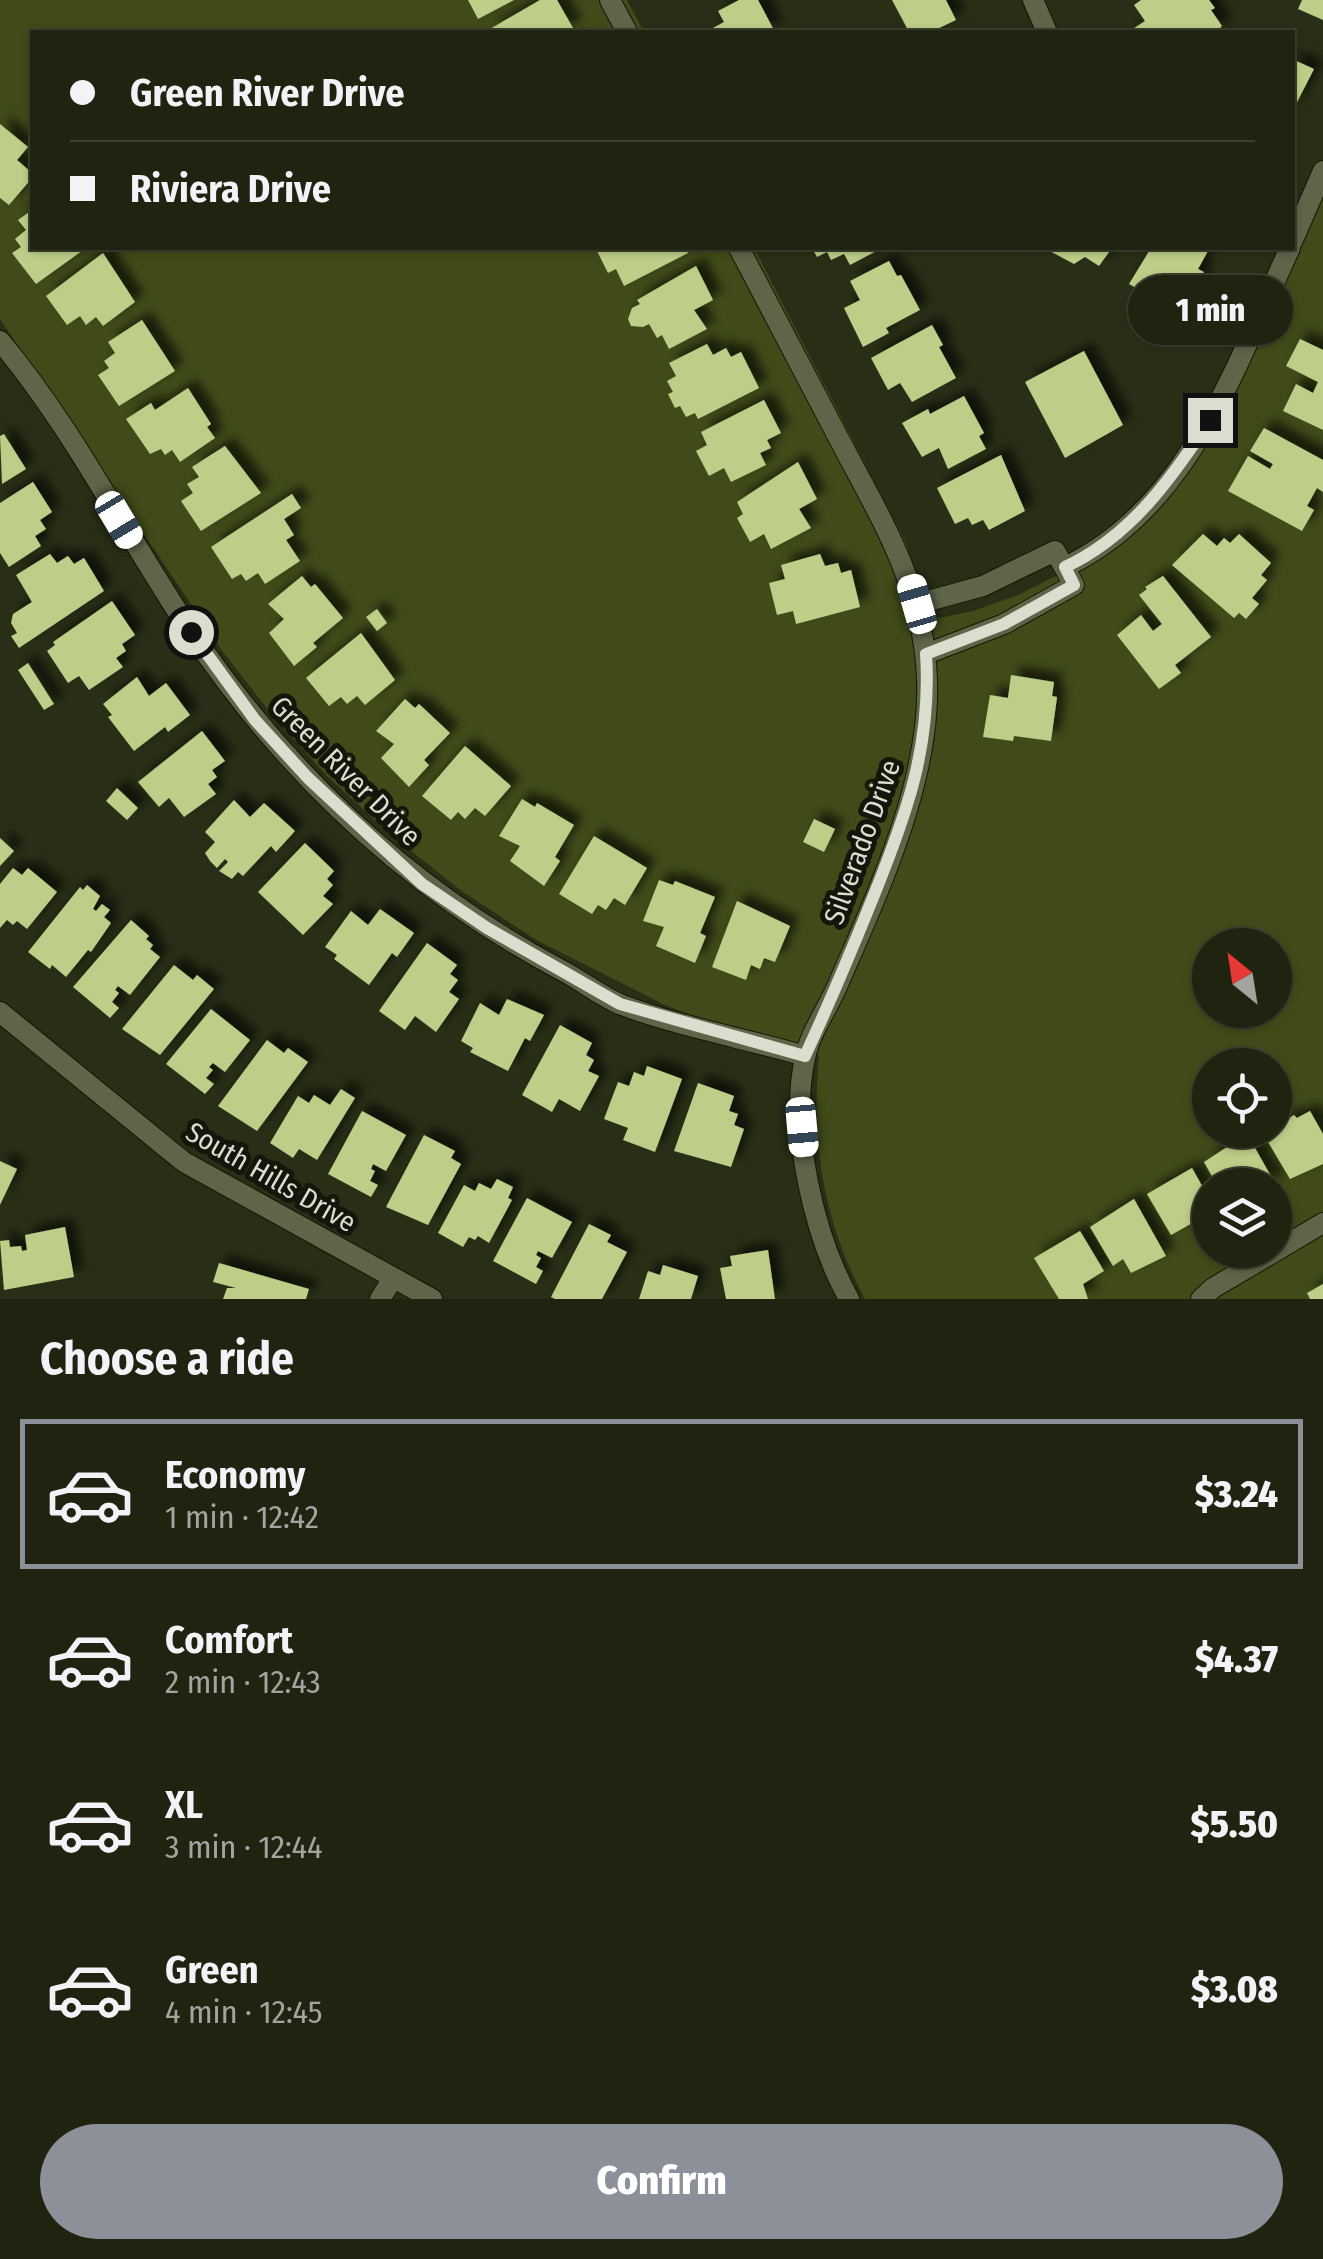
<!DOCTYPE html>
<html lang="en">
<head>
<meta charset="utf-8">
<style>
  :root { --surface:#1f2310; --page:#2c2f1e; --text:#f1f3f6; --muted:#a1a49f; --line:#3c4030; --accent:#8c9099 }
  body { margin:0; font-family:"Fira Sans Condensed",sans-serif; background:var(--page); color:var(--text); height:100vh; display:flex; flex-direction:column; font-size:38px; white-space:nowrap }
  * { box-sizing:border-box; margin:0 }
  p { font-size:32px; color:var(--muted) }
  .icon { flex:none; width:55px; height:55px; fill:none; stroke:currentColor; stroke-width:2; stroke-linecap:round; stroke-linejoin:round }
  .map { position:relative; height:1299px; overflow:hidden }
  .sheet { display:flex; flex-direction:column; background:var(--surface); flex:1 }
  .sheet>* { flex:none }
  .top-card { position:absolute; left:30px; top:30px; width:1265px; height:220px; border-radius:0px; box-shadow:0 2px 8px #0004,0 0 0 2px var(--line); display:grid; align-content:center; height:220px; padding:0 40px; background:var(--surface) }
  .needle { width:65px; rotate:330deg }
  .buttons { position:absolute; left:1192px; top:928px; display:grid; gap:20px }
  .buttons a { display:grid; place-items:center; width:100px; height:100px; border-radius:50%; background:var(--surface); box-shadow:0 2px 8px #0004,0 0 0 2px var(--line); font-size:50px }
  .end { position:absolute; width:45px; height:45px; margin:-22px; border:12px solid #d9dece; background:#111; box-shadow:0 0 0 5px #111 }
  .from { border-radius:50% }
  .bubble { position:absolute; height:70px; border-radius:35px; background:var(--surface); box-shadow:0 2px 8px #0004,0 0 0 2px var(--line); font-size:32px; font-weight:800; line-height:70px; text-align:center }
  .car { position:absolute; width:30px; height:60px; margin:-30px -15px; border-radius:12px; box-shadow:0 0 8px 2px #0007; background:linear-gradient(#fff 24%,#345 0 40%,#fff 0 76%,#345 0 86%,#fff 0) }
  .top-card b { display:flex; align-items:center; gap:35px; height:95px; font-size:38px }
  .top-card b+b { border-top:2px solid var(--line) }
  .top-card i { width:25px; height:25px; background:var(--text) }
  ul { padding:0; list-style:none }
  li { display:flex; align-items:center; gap:30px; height:150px; margin:0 20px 15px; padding:0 20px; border:5px solid transparent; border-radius:0px }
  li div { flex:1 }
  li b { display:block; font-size:38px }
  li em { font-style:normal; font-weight:800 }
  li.active { border-color:var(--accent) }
  li>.icon { width:90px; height:90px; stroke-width:1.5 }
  h2 { padding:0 40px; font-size:45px; line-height:120px }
  .cta { display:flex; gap:20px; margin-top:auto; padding:20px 40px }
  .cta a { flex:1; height:115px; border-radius:60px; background:var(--accent); color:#fff; font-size:40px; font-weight:800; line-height:115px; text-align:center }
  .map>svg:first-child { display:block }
  .green { fill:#404b19; fill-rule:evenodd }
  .building { fill:#bcce88; filter:url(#shadow) }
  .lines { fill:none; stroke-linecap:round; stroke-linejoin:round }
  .minor-casing { stroke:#121701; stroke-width:22 }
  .minor { stroke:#5e6549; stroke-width:20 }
  .route { stroke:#d9dece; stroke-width:12 }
  .labels { text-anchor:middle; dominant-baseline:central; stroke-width:10; stroke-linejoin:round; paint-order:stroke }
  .street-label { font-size:28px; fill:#d9dece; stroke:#13160b }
</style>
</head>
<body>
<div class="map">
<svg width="1323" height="1299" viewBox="0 0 1323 1299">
  <defs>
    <filter id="shadow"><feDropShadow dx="9" dy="-9" stdDeviation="5" flood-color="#0009"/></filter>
  </defs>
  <rect width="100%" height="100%" fill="#292f16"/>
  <path class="green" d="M0,0H627L644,32H32V248H754L906,543L930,620L973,611L1018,595L1060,574L1179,469L1323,187V1299H865C823,1221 811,1143 819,1055L735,1031L667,1006L538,941L463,892L392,836L326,775L269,711L223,652L0,319ZM1210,945H1275V1010H1210ZM1210,1065H1275V1130H1210ZM1210,1185H1275V1250H1210Z"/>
  <g class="building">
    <polygon points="468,0 514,0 478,19"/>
    <polygon points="540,0 557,0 573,28 565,32 491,32 490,29"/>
    <polygon points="739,0 758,0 775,32 713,32 711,29 724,22 718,11"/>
    <polygon points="892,0 946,0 956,20 931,32 909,32"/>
    <polygon points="1141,0 1209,0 1215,8 1211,10 1222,26 1219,29 1221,32 1128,32 1145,21 1134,5"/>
    <polygon points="1302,0 1323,0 1323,20 1298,9"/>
    <polygon points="1292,59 1314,69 1292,112"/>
    <polygon points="0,124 28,147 17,160 32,173 32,178 9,205 0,198"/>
    <polygon points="32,210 32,248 86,248 36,284 12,253 21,247 15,239 26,230 18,220"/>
    <polygon points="604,248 685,248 688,253 624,286 616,269 608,273 597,251"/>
    <polygon points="812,248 882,248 850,265 844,254 831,260 827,252 817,257"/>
    <polygon points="1044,248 1112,248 1099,266 1085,257 1074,264"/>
    <polygon points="1151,248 1201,248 1208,251 1198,269 1204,272 1180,313 1129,284"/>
    <polygon points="103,253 135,302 103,326 96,317 86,325 80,316 67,325 46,296"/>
    <polygon points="889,261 897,276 901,275 920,310 886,328 889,333 863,347 844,308 860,300 850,281"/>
    <polygon points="696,266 713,300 694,310 707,329 669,349 662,335 657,338 649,324 643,327 631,326 628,319 632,308 640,304 637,300"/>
    <polygon points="142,320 175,371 119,406 98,375 109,368 104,361 115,353 108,342"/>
    <polygon points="932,325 943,345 939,347 956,378 912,402 900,383 888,390 871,358"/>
    <polygon points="1300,339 1323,350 1323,430 1283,411 1296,384 1313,393 1318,382 1286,366"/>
    <polygon points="707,344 713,355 726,348 731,357 741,352 759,388 698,419 695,413 686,417 680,406 675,408 668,394 673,392 667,381 676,376 669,363"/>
    <polygon points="1084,351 1123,425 1065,458 1025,382"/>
    <polygon points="188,388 211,424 207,427 215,438 180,462 172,450 165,455 161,449 150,454 126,419 151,403 155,410"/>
    <polygon points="964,396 984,433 979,436 986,449 948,469 939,448 922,457 902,423 928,409 930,414"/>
    <polygon points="764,400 781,433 767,440 771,448 760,453 766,465 731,482 724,468 709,476 696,451 707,445 701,432"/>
    <polygon points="1264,428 1323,460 1323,492 1317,488 1307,506 1314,510 1302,531 1228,491 1248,456 1270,469 1273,464 1250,451"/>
    <polygon points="4,434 26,469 2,484 0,436"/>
    <polygon points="225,446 261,493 201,531 181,501 193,493 187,484 199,477 192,467"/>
    <polygon points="1001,455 1025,511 989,530 983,520 972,525 968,518 955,524 937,488"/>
    <polygon points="798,462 817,499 799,509 811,528 771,549 764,534 750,542 737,518 743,514 737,502"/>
    <polygon points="33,482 52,512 40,520 46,529 35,536 41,546 9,567 0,553 0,503"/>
    <polygon points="292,494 301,508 284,519 294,535 286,540 300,561 265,584 258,573 246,581 241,574 232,579 211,547"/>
    <polygon points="1203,534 1217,546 1224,538 1230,543 1239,534 1271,563 1261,575 1267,580 1252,598 1259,604 1246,619 1239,613 1234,618 1172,565"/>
    <polygon points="50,554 57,563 68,556 74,564 84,558 104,591 19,648 11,636 17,633 11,623 13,614 32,602 16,575"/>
    <polygon points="820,554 825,566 838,563 841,573 851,570 860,607 796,624 793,611 777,615 769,583 785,579 781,565"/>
    <polygon points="302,576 311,587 315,584 343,618 313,643 317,647 294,666 269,633 284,619 268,604"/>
    <polygon points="1163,576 1211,637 1175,665 1181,673 1159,689 1117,635 1141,615 1153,631 1162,624 1139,595 1147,589 1145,587"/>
    <polygon points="112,601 135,635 122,644 126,651 116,658 123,667 89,690 79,676 68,683 47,651 55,645 53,642"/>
    <polygon points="377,609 387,623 377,631 366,617"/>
    <polygon points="361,633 395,680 365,705 357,696 347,704 341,697 329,706 306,678"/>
    <polygon points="28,663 54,704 44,710 18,670"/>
    <polygon points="1011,675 1054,682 1052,696 1057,697 1051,741 1014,736 1013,741 983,737 990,695 1008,698"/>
    <polygon points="137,677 149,696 166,683 190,715 168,732 165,727 134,751 108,717 112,715 103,704"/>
    <polygon points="405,699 415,708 419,704 450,733 424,760 429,765 409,787 381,758 394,744 376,731"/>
    <polygon points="202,731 225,761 212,770 217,777 208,784 216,794 184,817 169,798 159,807 138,782"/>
    <polygon points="465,746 511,786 485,816 475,808 465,819 458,812 451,820 422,796"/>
    <polygon points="117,788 138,808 127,820 106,801"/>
    <polygon points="522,799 535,807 537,803 574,825 555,857 560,861 544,886 510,861 520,846 499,836"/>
    <polygon points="234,800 250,817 264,803 295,831 276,852 271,846 243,876 238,872 232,879 219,871 228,862 225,859 217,868 210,861 205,853 215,842 205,832"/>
    <polygon points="814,819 835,829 824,852 803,842"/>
    <polygon points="594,836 647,868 625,905 614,898 606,910 598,905 592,914 559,894"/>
    <polygon points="0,838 14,851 0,866"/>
    <polygon points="305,843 334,871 327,879 333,885 323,896 333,904 303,935 258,892"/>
    <polygon points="13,868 22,875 28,868 57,892 27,929 17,921 13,925 7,920 0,928 0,884"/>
    <polygon points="659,880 673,885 675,881 715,897 700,933 706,936 695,963 656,946 664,927 643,921"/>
    <polygon points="87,885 100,896 93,909 96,911 102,904 110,910 104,917 111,923 91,952 88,950 66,977 52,965 50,969 28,952 80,887 83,890"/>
    <polygon points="737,901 790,926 775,962 764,958 760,969 751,965 746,980 712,967"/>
    <polygon points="380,909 414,933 397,957 392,953 369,985 334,959 337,955 325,947 351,911 368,925"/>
    <polygon points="131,920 149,936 146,939 153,945 150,949 160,957 130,995 118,986 115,990 119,993 112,1002 119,1008 110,1018 73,987"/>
    <polygon points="427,943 457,965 450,974 458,980 449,992 459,999 436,1032 415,1016 405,1030 379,1011"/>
    <polygon points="174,965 193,980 197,975 214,989 160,1055 122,1029"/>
    <polygon points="507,999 544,1015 530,1041 525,1038 508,1071 470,1052 473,1048 461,1041 480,1003 499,1015"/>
    <polygon points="211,1009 250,1040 225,1072 213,1063 209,1067 213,1070 206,1078 214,1084 205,1094 166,1064"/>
    <polygon points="560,1025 592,1043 586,1055 594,1060 588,1071 599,1076 580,1111 559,1099 552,1112 522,1095"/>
    <polygon points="267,1040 284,1053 288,1048 308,1062 257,1131 218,1106"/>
    <polygon points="647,1066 682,1079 655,1152 623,1140 628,1128 604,1119 618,1082 629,1086 634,1072 644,1076"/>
    <polygon points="698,1083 734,1096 729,1111 738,1114 734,1125 744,1129 731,1167 674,1151"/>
    <polygon points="341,1089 355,1098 317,1160 299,1149 293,1158 270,1143 298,1096 309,1103 314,1095 330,1105"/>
    <polygon points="362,1111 406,1135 386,1171 373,1164 371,1169 375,1171 370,1181 378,1185 371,1197 328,1174"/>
    <polygon points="1310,1111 1323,1134 1323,1164 1290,1179 1264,1135 1294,1115 1297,1118"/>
    <polygon points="1247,1134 1276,1185 1217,1185 1204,1162"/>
    <polygon points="424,1135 455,1151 451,1158 461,1164 428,1225 386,1207"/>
    <polygon points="0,1161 17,1169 0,1205"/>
    <polygon points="1192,1168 1210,1200 1210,1232 1204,1236 1196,1221 1171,1235 1147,1194"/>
    <polygon points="497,1179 513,1187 508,1198 512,1200 489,1243 478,1236 475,1240 469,1237 463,1247 438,1233 464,1185 475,1191 479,1183 491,1189"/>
    <polygon points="527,1198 572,1222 552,1258 538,1251 536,1255 541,1258 536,1267 543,1271 536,1284 493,1261"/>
    <polygon points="1134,1199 1166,1256 1131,1273 1123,1259 1113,1266 1090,1227"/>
    <polygon points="589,1224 611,1235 607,1242 627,1252 602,1299 555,1299 551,1297"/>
    <polygon points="65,1227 74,1277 4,1290 0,1241 9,1240 10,1247 21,1246 22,1251 27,1250 25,1235"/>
    <polygon points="1080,1231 1104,1271 1083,1284 1088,1299 1059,1299 1034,1258"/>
    <polygon points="768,1250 775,1299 726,1299 720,1268 732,1266 730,1256"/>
    <polygon points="219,1263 309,1289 306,1299 223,1299 227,1288 236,1288 213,1282"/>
    <polygon points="663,1265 698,1276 691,1299 639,1299 648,1271 660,1275"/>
    <polygon points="1323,1284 1323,1299 1310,1299 1307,1293"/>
  </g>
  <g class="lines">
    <defs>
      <g id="minor">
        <polyline points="610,0 627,32"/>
        <polyline points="1033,0 1047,32"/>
        <polyline points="1292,242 1323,171"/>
        <path d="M739,248C772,310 804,373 837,435C880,518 924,584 927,680C931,780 878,892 839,982C829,1007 810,1032 805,1058C789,1130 814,1236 849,1299"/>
        <path d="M0,341C74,429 127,537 191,632C288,776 410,890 563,971C582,981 602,997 622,1005C678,1026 747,1039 805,1056"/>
        <path d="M1065,567C1190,508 1236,364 1290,248"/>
        <polyline points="917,604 983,586 1055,551 1074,585 1004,624 926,654"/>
        <polyline points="0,1012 184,1162 432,1299"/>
        <polyline points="380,1299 392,1280"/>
        <polyline points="1201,1299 1213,1288 1323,1223"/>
      </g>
    </defs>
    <use href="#minor" class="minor-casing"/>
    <use href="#minor" class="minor"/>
  </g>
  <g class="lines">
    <path class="route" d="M191,632L255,720L308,778L422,884L487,928L620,1004L805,1056C829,1004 851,952 872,900C906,816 932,746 926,654L1004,624L1074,585L1065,567C1130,537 1172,478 1210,420"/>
  </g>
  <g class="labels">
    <g class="street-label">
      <text transform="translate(346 771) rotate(45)">Green River Drive</text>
      <text transform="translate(862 842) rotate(-70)">Silverado Drive</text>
      <text transform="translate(271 1177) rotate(30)">South Hills Drive</text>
    </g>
  </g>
</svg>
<div class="buttons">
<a><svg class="needle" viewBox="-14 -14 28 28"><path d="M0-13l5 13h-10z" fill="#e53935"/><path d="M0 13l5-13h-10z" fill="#a1a49f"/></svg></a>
<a><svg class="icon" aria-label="locate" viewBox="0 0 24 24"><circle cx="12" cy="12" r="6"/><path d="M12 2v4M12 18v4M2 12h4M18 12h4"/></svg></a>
<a><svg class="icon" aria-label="layers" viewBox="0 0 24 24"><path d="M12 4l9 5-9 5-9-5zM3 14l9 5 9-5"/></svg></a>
</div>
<i class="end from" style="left:191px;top:632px"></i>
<i class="end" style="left:1210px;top:420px"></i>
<div class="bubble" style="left:1128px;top:275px;width:165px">1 min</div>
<i class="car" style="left:119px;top:520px;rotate:149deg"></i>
<i class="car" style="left:917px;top:604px;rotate:344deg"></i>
<i class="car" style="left:802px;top:1127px;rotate:175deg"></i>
<div class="top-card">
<b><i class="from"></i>Green River Drive</b>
<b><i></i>Riviera Drive</b>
</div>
</div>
<section class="sheet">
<h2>Choose a ride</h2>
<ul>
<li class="active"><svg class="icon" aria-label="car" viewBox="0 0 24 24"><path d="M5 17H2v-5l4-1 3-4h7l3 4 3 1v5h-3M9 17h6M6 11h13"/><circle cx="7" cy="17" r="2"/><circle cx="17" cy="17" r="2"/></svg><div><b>Economy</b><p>1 min · 12:42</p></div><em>$3.24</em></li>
<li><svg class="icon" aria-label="car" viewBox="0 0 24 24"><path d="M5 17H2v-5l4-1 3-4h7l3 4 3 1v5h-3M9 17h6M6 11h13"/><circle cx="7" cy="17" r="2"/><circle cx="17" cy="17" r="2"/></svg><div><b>Comfort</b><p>2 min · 12:43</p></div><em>$4.37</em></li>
<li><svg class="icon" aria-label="car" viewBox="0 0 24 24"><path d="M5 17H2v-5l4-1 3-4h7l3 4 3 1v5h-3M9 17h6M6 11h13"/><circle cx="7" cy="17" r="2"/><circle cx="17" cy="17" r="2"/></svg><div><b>XL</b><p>3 min · 12:44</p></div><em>$5.50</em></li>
<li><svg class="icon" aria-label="car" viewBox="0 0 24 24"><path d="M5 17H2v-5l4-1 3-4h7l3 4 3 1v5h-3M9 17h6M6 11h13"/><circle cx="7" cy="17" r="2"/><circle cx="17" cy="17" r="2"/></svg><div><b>Green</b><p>4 min · 12:45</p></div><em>$3.08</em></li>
</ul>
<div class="cta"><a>Confirm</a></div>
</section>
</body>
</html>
